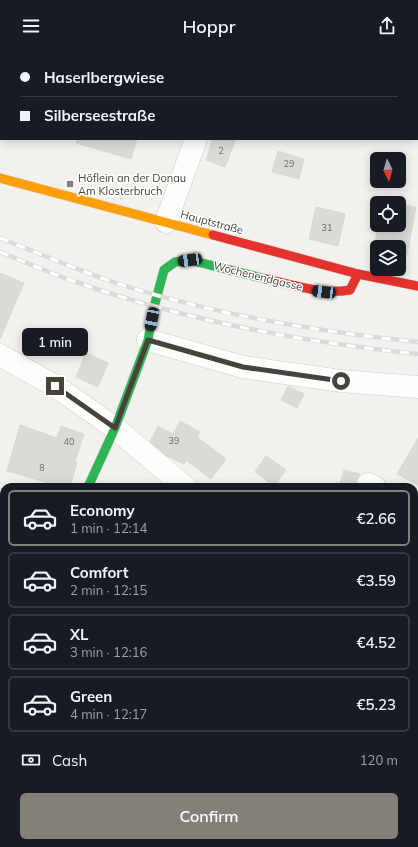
<!DOCTYPE html>
<html lang="en">
<head>
<meta charset="utf-8">
<style>
  :root { --surface:#171b24; --page:#242831; --text:#f1f3f6; --muted:#9ea1a6; --line:#363941; --accent:#848079 }
  body { margin:0; font-family:Mulish,sans-serif; background:var(--page); color:var(--text); height:100vh; display:flex; flex-direction:column; font-size:15px; white-space:nowrap }
  * { box-sizing:border-box; margin:0 }
  p { font-size:13px; color:var(--muted) }
  .icon { flex:none; width:22px; height:22px; fill:none; stroke:currentColor; stroke-width:2; stroke-linecap:round; stroke-linejoin:round }
  .map { position:relative; flex:1; overflow:hidden }
  .drawer { position:absolute; left:0px; top:431px; width:418px; height:364px; display:flex; flex-direction:column; background:var(--surface); border-radius:12px 12px 0 0; box-shadow:0 2px 10px #0003 }
  .drawer>* { flex:none }
  .top-card { position:absolute; left:0px; top:0px; width:418px; height:88px; box-shadow:0 2px 10px #0003; display:grid; align-content:center; height:88px; padding:0 20px; background:var(--surface) }
  .needle { width:26px; rotate:175deg }
  .buttons { position:absolute; left:370px; top:100px; display:grid; gap:8px }
  .buttons a { display:grid; place-items:center; width:36px; height:36px; border-radius:6px; background:var(--surface); box-shadow:0 2px 10px #0003; font-size:20px }
  .end { position:absolute; width:18px; height:18px; margin:-9px; border:5px solid #48433a; background:#fff; box-shadow:0 0 0 2px #fff }
  .from { border-radius:50% }
  .bubble { position:absolute; height:28px; border-radius:6px; background:var(--surface); box-shadow:0 2px 10px #0003; font-size:13px; font-weight:600; line-height:28px; text-align:center }
  .car { position:absolute; width:12px; height:24px; margin:-12px -6px; border-radius:5px; box-shadow:0 0 3px 1px #0007; background:linear-gradient(#222 24%,#8ab4d8 0 40%,#222 0 76%,#8ab4d8 0 86%,#222 0) }
  .top-card b { display:flex; align-items:center; gap:14px; height:38px; font-size:15px }
  .top-card b+b { border-top:1px solid var(--line) }
  .top-card i { width:10px; height:10px; background:var(--text) }
  ul { padding:7px 0 0; list-style:none }
  li { display:flex; align-items:center; gap:12px; height:56px; margin:0 8px 6px; padding:0 12px; border:2px solid var(--line); border-radius:6px }
  li div { flex:1 }
  li b { display:block; font-size:15px }
  li em { font-style:normal; font-weight:600 }
  li.selected { border-color:var(--accent) }
  li>.icon { width:36px; height:36px; stroke-width:1.5 }
  .pay { display:flex; align-items:center; gap:10px; height:44px; padding:0 20px; font-size:15px }
  .pay p { margin-inline-start:auto }
  .action { display:flex; gap:8px; margin-top:auto; padding:8px 20px }
  .action a { flex:1; height:46px; border-radius:6px; background:var(--accent); color:#fff; font-size:16px; font-weight:600; line-height:46px; text-align:center }
  header { display:flex; justify-content:space-between; align-items:center; height:52px; padding:0 20px; background:var(--surface); font-size:18px; font-weight:600 }
  .map>svg:first-child { display:block }
  .green { fill:#dfe9d1 }
  .building { fill:#dbdad6; stroke:#dad8d4 }
  .lines { fill:none; stroke-linecap:round; stroke-linejoin:round }
  .lane-casing { stroke:#d0cfcb; stroke-width:13 }
  .street-casing { stroke:#d0cfcb; stroke-width:23 }
  .fast-casing { stroke:#d0cec5; stroke-width:10 }
  .slow-casing { stroke:#d0cec5; stroke-width:10 }
  .jam-casing { stroke:#d0cec5; stroke-width:10 }
  .lane { stroke:#fdfdfc; stroke-width:12 }
  .street { stroke:#fdfdfc; stroke-width:22 }
  .fast { stroke:#30b455; stroke-width:9 }
  .slow { stroke:#ff9f0a; stroke-width:9 }
  .jam { stroke:#e5322d; stroke-width:9 }
  .rail-casing { stroke:#dadada; stroke-width:4.5 }
  .rail { stroke:#fff; stroke-width:3; stroke-dasharray:9; stroke-linecap:butt }
  .route { stroke:#48433a; stroke-width:5 }
  .poi-dot { fill:#848079; stroke:#fff; stroke-width:1.5 }
  .labels { text-anchor:middle; dominant-baseline:central; stroke-width:3; stroke-linejoin:round; paint-order:stroke }
  .number-label { font-size:9px; fill:#6e6a62 }
  .poi-label { font-size:11px; fill:#48433a; stroke:#fff; text-anchor:start }
  .street-label { font-size:11px; fill:#48433a; stroke:#fff }
</style>
</head>
<body>
<header><svg class="icon" aria-label="menu" viewBox="0 0 24 24"><path d="M4 6h16M4 12h16M4 18h16"/></svg>Hoppr<svg class="icon" aria-label="share" viewBox="0 0 24 24"><path d="M12 15V3M7 8l5-5 5 5M5 13v7h14v-7"/></svg></header>
<div class="map">
<svg width="418" height="795" viewBox="0 0 418 795">
  <rect width="100%" height="100%" fill="#f2f1ee"/>
  <polygon class="green" points="315,0 418,0 418,20 417,1"/>
  <g class="building">
    <polygon points="77,87 137,87 131,107 76,91"/>
    <polygon points="213,87 236,87 225,115 206,108"/>
    <polygon points="278,99 304,107 299,127 272,120"/>
    <polygon points="399,152 416,155 407,203 399,202 399,195 377,195 377,198 374,198 378,173 399,173"/>
    <polygon points="316,155 345,162 338,194 309,187"/>
    <polygon points="0,221 24,231 0,287"/>
    <polygon points="86,301 108,311 98,335 76,325"/>
    <polygon points="288,334 304,342 297,356 281,348"/>
    <polygon points="180,369 200,380 197,385 226,407 211,427 186,408 184,412 167,404 150,390 158,374 173,382"/>
    <polygon points="20,373 57,386 61,374 84,382 75,410 77,411 70,435 63,435 7,419"/>
    <polygon points="418,386 418,433 397,422"/>
    <polygon points="266,404 286,418 274,434 255,420"/>
    <polygon points="344,418 360,422 356,428 355,435 339,435"/>
  </g>
  <g class="lines">
    <defs>
      <polyline id="lane" points="338,795 338,791"/>
      <g id="street">
        <polyline points="166,170 196,87"/>
        <polyline points="148,288 243,315 341,329 418,335"/>
        <polyline points="0,303 55,334 115,376 185,435"/>
        <polyline points="367,435 368,432 375,435"/>
        <polyline points="414,450 418,452"/>
        <polyline points="414,617 418,620"/>
        <polyline points="0,625 4,616"/>
      </g>
      <polyline id="fast" points="88,435 115,376 148,288 154,255 164,218 175,210 190,208 266,227"/>
      <polyline id="slow" points="0,126 213,183"/>
      <g id="jam">
        <polyline points="213,183 358,222 418,234"/>
        <path d="M266,227C294,233 321,243 350,238L358,222"/>
      </g>
    </defs>
    <use href="#lane" class="lane-casing"/>
    <use href="#street" class="street-casing"/>
    <use href="#fast" class="fast-casing"/>
    <use href="#slow" class="slow-casing"/>
    <use href="#jam" class="jam-casing"/>
    <use href="#lane" class="lane"/>
    <use href="#street" class="street"/>
    <use href="#fast" class="fast"/>
    <use href="#slow" class="slow"/>
    <use href="#jam" class="jam"/>
    <defs>
      <g id="rail">
        <path d="M0,186C36,200 73,216 110,229C209,262 314,279 418,290"/>
        <path d="M0,200C25,210 50,221 76,230C187,269 302,290 418,302"/>
      </g>
    </defs>
    <use href="#rail" class="rail-casing"/>
    <use href="#rail" class="rail"/>
  </g>
  <g class="lines">
    <polyline class="route" points="55,334 115,376 148,288 243,315 341,329"/>
  </g>
  <rect class="poi-dot" x="66" y="128" width="8" height="8" rx="2"/>
  <g class="labels">
    <g class="number-label">
      <text x="221" y="98">2</text>
      <text x="289" y="111">29</text>
      <text x="327" y="175">31</text>
      <text x="174" y="388">39</text>
      <text x="69" y="389">40</text>
      <text x="42" y="415">8</text>
    </g>
    <g class="poi-label">
      <text x="78" y="126">Höflein an der Donau<tspan x="78" dy="13">Am Klosterbruch</tspan></text>
    </g>
    <g class="street-label">
      <text transform="translate(212 170) rotate(15)">Hauptstraße</text>
      <text transform="translate(258 224) rotate(14)">Wochenendgasse</text>
    </g>
  </g>
</svg>
<div class="buttons">
<a><svg class="needle" viewBox="-14 -14 28 28"><path d="M0-13l5 13h-10z" fill="#e53935"/><path d="M0 13l5-13h-10z" fill="#9ea1a6"/></svg></a>
<a><svg class="icon" aria-label="locate" viewBox="0 0 24 24"><circle cx="12" cy="12" r="6"/><path d="M12 2v4M12 18v4M2 12h4M18 12h4"/></svg></a>
<a><svg class="icon" aria-label="layers" viewBox="0 0 24 24"><path d="M12 4l9 5-9 5-9-5zM3 14l9 5 9-5"/></svg></a>
</div>
<i class="end from" style="left:341px;top:329px"></i>
<i class="end" style="left:55px;top:334px"></i>
<div class="bubble" style="left:22px;top:276px;width:66px">1 min</div>
<i class="car" style="left:190px;top:208px;rotate:262deg"></i>
<i class="car" style="left:324px;top:240px;rotate:277deg"></i>
<i class="car" style="left:152px;top:267px;rotate:191deg"></i>
<div class="top-card">
<b><i class="from"></i>Haserlbergwiese</b>
<b><i></i>Silberseestraße</b>
</div>
<section class="drawer">
<ul>
<li class="selected"><svg class="icon" aria-label="car" viewBox="0 0 24 24"><path d="M5 17H2v-5l4-1 3-4h7l3 4 3 1v5h-3M9 17h6M6 11h13"/><circle cx="7" cy="17" r="2"/><circle cx="17" cy="17" r="2"/></svg><div><b>Economy</b><p>1 min · 12:14</p></div><em>€2.66</em></li>
<li><svg class="icon" aria-label="car" viewBox="0 0 24 24"><path d="M5 17H2v-5l4-1 3-4h7l3 4 3 1v5h-3M9 17h6M6 11h13"/><circle cx="7" cy="17" r="2"/><circle cx="17" cy="17" r="2"/></svg><div><b>Comfort</b><p>2 min · 12:15</p></div><em>€3.59</em></li>
<li><svg class="icon" aria-label="car" viewBox="0 0 24 24"><path d="M5 17H2v-5l4-1 3-4h7l3 4 3 1v5h-3M9 17h6M6 11h13"/><circle cx="7" cy="17" r="2"/><circle cx="17" cy="17" r="2"/></svg><div><b>XL</b><p>3 min · 12:16</p></div><em>€4.52</em></li>
<li><svg class="icon" aria-label="car" viewBox="0 0 24 24"><path d="M5 17H2v-5l4-1 3-4h7l3 4 3 1v5h-3M9 17h6M6 11h13"/><circle cx="7" cy="17" r="2"/><circle cx="17" cy="17" r="2"/></svg><div><b>Green</b><p>4 min · 12:17</p></div><em>€5.23</em></li>
</ul>
<div class="pay"><svg class="icon" aria-label="cash" viewBox="0 0 24 24"><path d="M3 7h18v10H3z"/><circle cx="12" cy="12" r="2"/></svg>Cash<p>120 m</p></div>
<div class="action"><a>Confirm</a></div>
</section>
</div>
</body>
</html>
